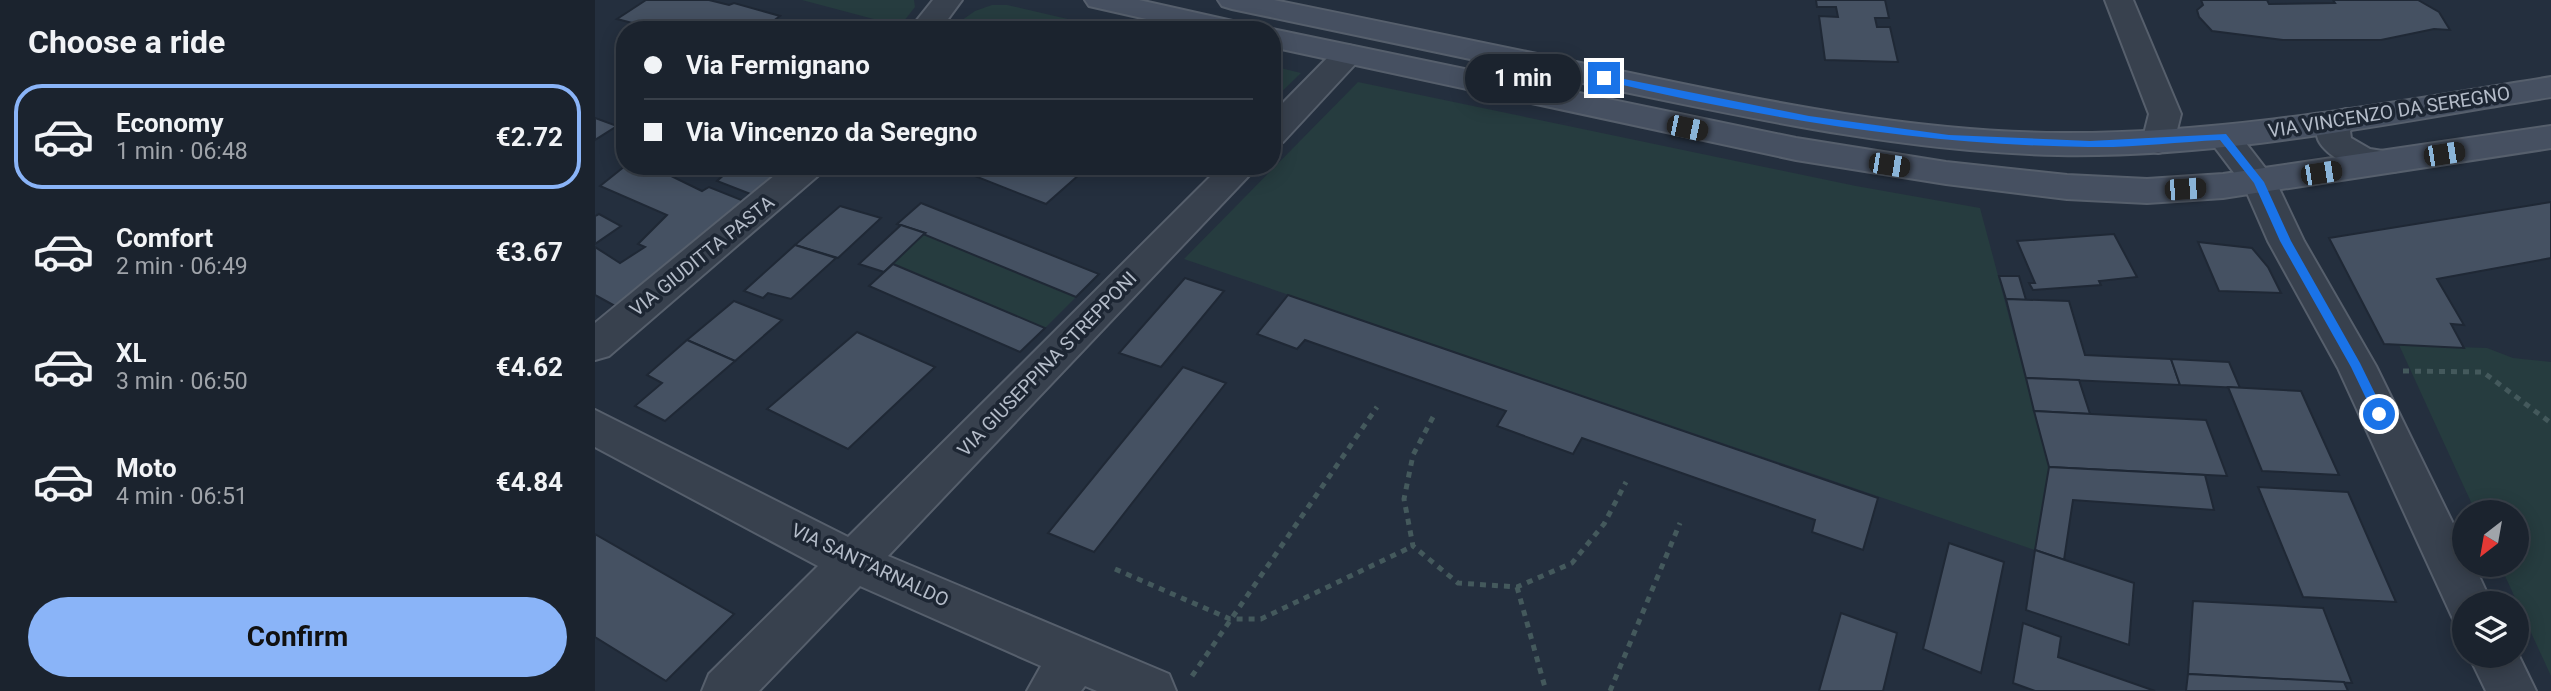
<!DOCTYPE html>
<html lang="en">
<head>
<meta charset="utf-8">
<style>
  :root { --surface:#1b232e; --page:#282f3a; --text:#f1f3f6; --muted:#a0a4aa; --line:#39404a; --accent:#8ab4f8 }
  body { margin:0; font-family:Roboto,sans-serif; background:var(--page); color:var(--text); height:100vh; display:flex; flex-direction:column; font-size:26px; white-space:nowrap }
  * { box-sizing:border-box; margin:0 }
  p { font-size:23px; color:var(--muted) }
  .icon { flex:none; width:38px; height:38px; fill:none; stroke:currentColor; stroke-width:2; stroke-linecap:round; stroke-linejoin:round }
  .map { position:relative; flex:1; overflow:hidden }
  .drawer { display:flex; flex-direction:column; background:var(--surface); width:595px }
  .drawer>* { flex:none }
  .hud { position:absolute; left:21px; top:21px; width:665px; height:154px; border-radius:28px; box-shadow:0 4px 18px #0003,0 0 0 2px var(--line); display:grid; align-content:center; height:154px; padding:0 28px; background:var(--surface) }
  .needle { width:46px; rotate:211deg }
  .tools { position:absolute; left:1857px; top:500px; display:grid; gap:14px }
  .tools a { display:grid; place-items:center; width:77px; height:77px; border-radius:50%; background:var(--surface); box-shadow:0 4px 18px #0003,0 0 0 2px var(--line); font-size:35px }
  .end { position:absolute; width:32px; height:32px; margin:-16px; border:9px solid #1a73e8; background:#fff; box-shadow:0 0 0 4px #fff }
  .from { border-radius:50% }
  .bubble { position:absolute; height:49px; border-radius:24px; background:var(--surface); box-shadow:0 4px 18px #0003,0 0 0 2px var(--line); font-size:23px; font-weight:700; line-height:49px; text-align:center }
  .car { position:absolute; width:21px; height:42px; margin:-21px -10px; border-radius:9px; box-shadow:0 0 5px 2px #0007; background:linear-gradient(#222 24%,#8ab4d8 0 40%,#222 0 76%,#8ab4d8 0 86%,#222 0) }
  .hud b { display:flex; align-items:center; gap:24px; height:66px; font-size:26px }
  .hud b+b { border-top:2px solid var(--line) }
  .hud i { width:18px; height:18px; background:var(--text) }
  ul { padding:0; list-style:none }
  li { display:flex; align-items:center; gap:21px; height:105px; margin:0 14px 10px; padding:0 14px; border:4px solid transparent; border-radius:28px }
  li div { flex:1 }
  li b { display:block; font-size:26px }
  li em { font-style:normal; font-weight:700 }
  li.on { border-color:var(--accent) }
  li>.icon { width:63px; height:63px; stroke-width:1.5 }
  h2 { padding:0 28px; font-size:32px; line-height:84px }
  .action { display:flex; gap:14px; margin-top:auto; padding:14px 28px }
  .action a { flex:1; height:80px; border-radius:42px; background:var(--accent); color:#111; font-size:28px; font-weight:700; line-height:80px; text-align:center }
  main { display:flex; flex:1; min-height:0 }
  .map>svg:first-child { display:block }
  .green { fill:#263c3f }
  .building { fill:#455162; stroke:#1f2835; stroke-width:2 }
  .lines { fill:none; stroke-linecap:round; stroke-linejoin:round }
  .minor-casing { stroke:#565f6c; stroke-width:4 }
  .secondary-casing { stroke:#565f6c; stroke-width:4 }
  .path { stroke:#44595c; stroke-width:5; stroke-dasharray:6 6; stroke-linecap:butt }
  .minor { fill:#38414e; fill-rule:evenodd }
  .secondary { fill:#465061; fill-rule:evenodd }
  .route { fill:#1a73e8 }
  .labels { text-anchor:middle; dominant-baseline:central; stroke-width:7; stroke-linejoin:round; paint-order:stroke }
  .street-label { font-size:19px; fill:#b4bcc9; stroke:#1d2633 }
</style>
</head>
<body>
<main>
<section class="drawer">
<h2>Choose a ride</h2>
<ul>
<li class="on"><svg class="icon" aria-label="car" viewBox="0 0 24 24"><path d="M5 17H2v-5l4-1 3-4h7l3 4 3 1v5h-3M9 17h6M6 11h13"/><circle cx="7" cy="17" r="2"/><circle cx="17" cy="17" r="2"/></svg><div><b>Economy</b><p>1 min · 06:48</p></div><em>€2.72</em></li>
<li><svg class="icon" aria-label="car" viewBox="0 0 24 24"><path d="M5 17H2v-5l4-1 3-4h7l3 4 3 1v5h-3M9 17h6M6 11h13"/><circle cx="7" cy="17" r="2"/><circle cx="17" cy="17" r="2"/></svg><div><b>Comfort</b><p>2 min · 06:49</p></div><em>€3.67</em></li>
<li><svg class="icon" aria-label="car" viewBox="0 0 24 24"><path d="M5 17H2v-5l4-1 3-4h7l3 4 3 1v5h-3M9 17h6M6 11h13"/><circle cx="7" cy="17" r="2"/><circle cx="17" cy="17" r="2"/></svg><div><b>XL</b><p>3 min · 06:50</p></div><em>€4.62</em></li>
<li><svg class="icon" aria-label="car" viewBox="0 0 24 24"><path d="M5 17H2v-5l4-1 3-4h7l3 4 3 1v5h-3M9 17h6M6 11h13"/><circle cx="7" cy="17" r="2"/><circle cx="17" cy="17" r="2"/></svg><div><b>Moto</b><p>4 min · 06:51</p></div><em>€4.84</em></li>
</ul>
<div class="action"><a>Confirm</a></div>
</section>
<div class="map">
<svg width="1956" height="691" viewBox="0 0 1956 691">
  <rect width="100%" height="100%" fill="#242f3e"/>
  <g class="green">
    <polygon points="207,0 319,0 320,7 305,26"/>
    <polygon points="397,5 412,5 520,30 353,30 380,11"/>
    <polygon points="677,66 706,73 677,101"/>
    <polygon points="763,82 1261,186 1385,208 1454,467 1440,550 589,259"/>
    <polygon points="328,234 481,297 450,328 298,264"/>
    <polygon points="1804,345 1892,348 1918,358 1956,362 1956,676 1905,565 1922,565 1922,513 1881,513"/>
  </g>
  <g class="building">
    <polygon points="51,0 114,0 134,5 139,3 185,16 166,30 64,30 22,19"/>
    <polygon points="1221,0 1290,0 1294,18 1280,18 1282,27 1295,27 1303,62 1230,60 1224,16 1243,17 1241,7 1222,7"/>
    <polygon points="1606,0 1672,0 1674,4 1740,3 1738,0 1823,0 1844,12 1855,30 1839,29 1786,40 1688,40 1617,31 1604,17 1602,10 1608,5"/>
    <polygon points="0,118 22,126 0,140"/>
    <polygon points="30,166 76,166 68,172 107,191 114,187 154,203 20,306 0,295 0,247 25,263 50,247 43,244 72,215 5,186"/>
    <polygon points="139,166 191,166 158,195 122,181"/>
    <polygon points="373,166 494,166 451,204 367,171"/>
    <polygon points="1956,202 1956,258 1842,279 1869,325 1856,324 1869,348 1789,344 1734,238"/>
    <polygon points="326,203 504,274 481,297 328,234 330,233 302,224"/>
    <polygon points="245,206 286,218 243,258 200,245"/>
    <polygon points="4,214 26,226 0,244 0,216"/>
    <polygon points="306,225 330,233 289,272 264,264"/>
    <polygon points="1519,234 1542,277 1504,281 1506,285 1438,290 1434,283 1440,283 1422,241"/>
    <polygon points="1603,242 1657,248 1673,267 1686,293 1624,291"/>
    <polygon points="200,245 241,258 196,299 173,293 168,298 149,291"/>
    <polygon points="298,264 450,328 425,352 274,286"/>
    <polygon points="1404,276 1424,276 1431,300 1411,299"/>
    <polygon points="590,278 629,291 566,367 524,353"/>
    <polygon points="693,295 1283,498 1268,550 1217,532 1220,520 987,438 978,454 902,426 911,411 710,340 702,349 662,334"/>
    <polygon points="1411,299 1474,301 1490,355 1576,359 1585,385 1431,378"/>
    <polygon points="139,301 187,320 140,361 92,340"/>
    <polygon points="262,332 340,367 253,449 172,409"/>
    <polygon points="92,340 140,361 70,421 40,406 67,383 52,375"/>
    <polygon points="1576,359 1634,362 1645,388 1585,385"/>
    <polygon points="588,367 631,383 499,552 453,533"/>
    <polygon points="1431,378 1484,380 1495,414 1439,411"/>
    <polygon points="1633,387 1706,391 1744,475 1667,471"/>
    <polygon points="1439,411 1611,420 1632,476 1454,467"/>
    <polygon points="1454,467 1610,475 1619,510 1478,500 1469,560 1440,550"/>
    <polygon points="1663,487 1753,492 1801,602 1708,597"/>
    <polygon points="0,534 139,614 71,681 0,637"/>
    <polygon points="1354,543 1409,562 1386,673 1328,649"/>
    <polygon points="1440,550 1539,583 1534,645 1431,610"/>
    <polygon points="1598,601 1728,608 1757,683 1593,674"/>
    <polygon points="1246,613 1302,633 1288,691 1224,691"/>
    <polygon points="1428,623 1466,637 1463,657 1560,691 1440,691 1418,683"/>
    <polygon points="1593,674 1749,682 1753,691 1591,691"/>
  </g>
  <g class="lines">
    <defs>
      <g id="minor">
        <polygon points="338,0 367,0 345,30 314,30"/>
        <polygon points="1510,0 1538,0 1586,114 1579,142 1575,150 1563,153 1551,150 1547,142 1554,114"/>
        <polygon points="753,45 764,48 768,54 764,60 688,142 677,145 677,114 742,48"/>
        <path d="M1751,109L1762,112L1767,119L1755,131L1756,138L1775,149L1807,154L1812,162L1807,170C1756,184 1679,128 1751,109Z"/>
        <polygon points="1628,126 1640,129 1681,182 1709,241 1781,366 1869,546 1869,565 1879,565 1897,604 1869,604 1869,623 1858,619 1743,368 1673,241 1649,186 1612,137 1616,129"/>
        <polygon points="191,166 230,166 225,174 14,356 0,360 0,323"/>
        <polygon points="626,166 663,166 293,556 574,674 581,691 502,691 490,686 486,691 432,691 446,666 265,586 164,691 107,691 114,674 223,566 0,447 0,410 253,537"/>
        <polygon points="1922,652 1941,691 1891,691 1874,656 1922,656"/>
      </g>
      <g id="secondary">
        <polygon points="490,0 544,0 651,24 656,30 600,30 494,6"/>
        <path d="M623,0H679C797,24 916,49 1035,73C1177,103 1321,132 1466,133C1631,134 1793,103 1956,77V97C1793,123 1629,158 1463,155C1315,152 1169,121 1025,91C896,63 766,36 637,9L627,6Z"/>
        <polygon points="677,29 1201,138 1351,162 1472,175 1552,179 1628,174 1956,126 1956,148 1628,198 1552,203 1472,199 1351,184 1201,160 677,47 677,30 674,30"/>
      </g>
    </defs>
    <use href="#minor" class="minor-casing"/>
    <use href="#secondary" class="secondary-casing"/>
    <g class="path">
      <polyline points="1808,371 1888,372 1956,423"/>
      <polyline points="838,417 818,455 809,499 818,546 863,583 922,587 977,563 1009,524 1031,482"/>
      <polyline points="520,569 635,619 666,619 818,546"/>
      <polyline points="922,587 951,691"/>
      <polyline points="597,676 782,407"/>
      <polyline points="1015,691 1085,523"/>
    </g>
    <use href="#minor" class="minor"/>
    <use href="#secondary" class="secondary"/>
  </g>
  <path class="route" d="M1009,75L1214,116L1354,135L1495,141L1631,134L1669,182L1696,241L1765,363L1790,414L1784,419L1780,417L1756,367L1685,241L1659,183L1625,140C1582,142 1537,148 1493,147C1329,145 1166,118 1006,80V76Z"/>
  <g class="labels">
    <g class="street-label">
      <text transform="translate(1794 112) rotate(-9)">VIA VINCENZO DA SEREGNO</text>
      <text transform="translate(107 256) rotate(-39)">VIA GIUDITTA PASTA</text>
      <text transform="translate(452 364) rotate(-46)">VIA GIUSEPPINA STREPPONI</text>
      <text transform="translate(275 565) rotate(25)">VIA SANT'ARNALDO</text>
    </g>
  </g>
</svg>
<div class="tools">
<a><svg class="needle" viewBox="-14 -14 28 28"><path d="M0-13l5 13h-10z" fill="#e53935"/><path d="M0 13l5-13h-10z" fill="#a0a4aa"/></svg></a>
<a><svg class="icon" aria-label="layers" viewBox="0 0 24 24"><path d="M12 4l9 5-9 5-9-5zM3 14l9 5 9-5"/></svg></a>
</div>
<i class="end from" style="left:1784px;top:414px"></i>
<i class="end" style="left:1009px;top:78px"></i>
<div class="bubble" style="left:870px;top:54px;width:116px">1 min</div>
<i class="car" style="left:1092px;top:128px;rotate:102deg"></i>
<i class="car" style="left:1849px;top:154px;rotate:81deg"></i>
<i class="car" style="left:1294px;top:165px;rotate:99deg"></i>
<i class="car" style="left:1726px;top:173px;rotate:81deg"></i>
<i class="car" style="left:1590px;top:189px;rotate:86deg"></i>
<div class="hud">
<b><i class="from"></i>Via Fermignano</b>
<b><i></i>Via Vincenzo da Seregno</b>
</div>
</div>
</main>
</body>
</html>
